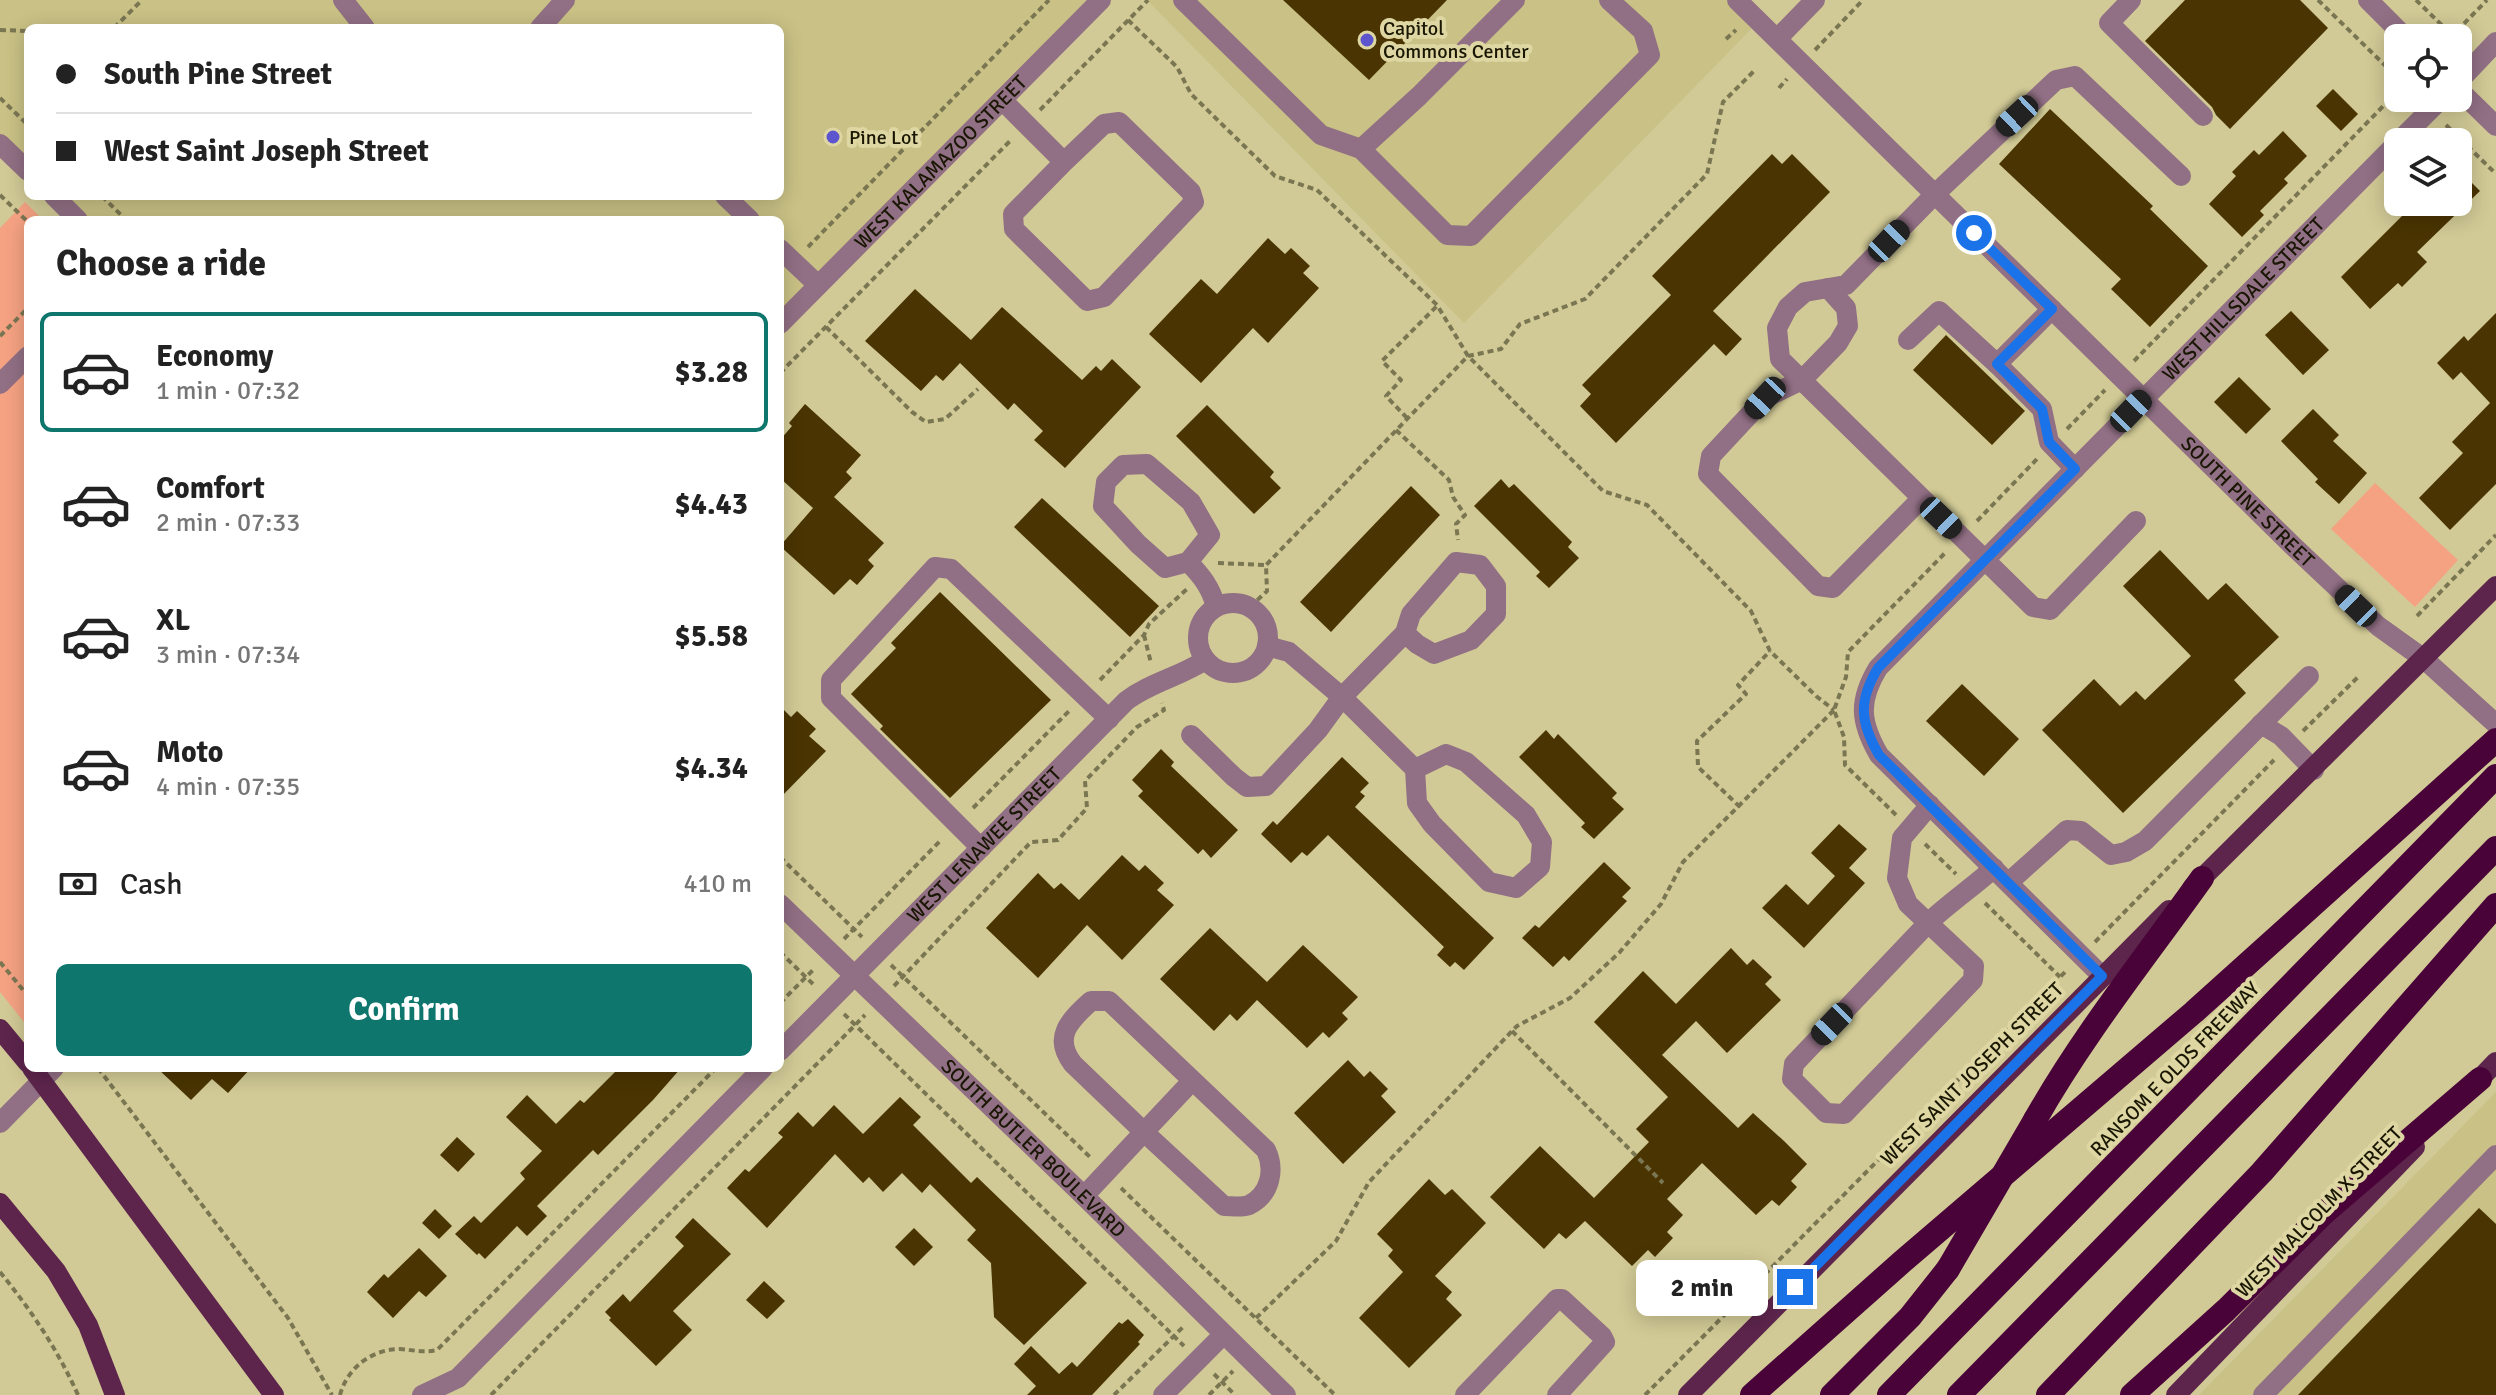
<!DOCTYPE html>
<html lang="en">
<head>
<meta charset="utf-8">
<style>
  :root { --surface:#fff; --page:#f6f6f6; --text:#222; --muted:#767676; --line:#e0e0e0; --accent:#0f766e }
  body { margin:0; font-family:Signika,sans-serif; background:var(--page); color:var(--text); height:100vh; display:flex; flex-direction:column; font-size:30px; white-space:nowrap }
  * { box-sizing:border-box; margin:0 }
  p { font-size:26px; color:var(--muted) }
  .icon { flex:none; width:44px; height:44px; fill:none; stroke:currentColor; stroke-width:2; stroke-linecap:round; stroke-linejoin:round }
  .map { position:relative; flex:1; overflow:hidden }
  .sheet { position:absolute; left:24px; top:216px; width:760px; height:856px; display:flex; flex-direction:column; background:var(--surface); border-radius:12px; box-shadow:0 4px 20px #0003 }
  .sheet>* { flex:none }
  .banner { position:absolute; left:24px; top:24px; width:760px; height:176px; border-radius:12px; box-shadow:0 4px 20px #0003; display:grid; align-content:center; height:176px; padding:0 32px; background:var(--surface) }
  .fabs { position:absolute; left:2384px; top:24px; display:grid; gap:16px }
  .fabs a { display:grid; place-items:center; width:88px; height:88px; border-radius:12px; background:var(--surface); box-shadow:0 4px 20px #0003; font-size:40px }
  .end { position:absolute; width:36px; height:36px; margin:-18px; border:10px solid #1a73e8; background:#fff; box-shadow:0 0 0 4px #fff }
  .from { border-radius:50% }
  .bubble { position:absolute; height:56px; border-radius:12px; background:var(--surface); box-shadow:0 4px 20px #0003; font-size:26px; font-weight:700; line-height:56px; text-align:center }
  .car { position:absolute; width:24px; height:48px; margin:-24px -12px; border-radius:10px; box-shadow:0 0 6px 2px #0007; background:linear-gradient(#222 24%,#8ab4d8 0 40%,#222 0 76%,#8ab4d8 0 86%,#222 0) }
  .banner b { display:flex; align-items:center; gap:28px; height:76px; font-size:30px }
  .banner b+b { border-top:2px solid var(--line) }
  .banner i { width:20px; height:20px; background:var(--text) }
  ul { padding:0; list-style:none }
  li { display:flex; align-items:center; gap:24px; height:120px; margin:0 16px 12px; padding:0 16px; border:4px solid transparent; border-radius:12px }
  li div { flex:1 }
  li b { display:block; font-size:30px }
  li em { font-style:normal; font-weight:700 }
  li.current { border-color:var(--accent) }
  li>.icon { width:72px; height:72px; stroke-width:1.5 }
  h2 { padding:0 32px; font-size:36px; line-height:96px }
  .pay { display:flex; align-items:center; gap:20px; height:88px; padding:0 32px; font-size:30px }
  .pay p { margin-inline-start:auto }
  .button { display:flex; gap:16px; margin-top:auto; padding:16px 32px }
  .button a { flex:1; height:92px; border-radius:12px; background:var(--accent); color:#fff; font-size:32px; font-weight:700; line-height:92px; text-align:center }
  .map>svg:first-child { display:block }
  .built { fill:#c9c185 }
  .green { fill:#f5a283 }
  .building { fill:#4a3402 }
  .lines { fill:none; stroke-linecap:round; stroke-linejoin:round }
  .path { stroke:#7b7652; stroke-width:4; stroke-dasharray:6 4; stroke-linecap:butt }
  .minor { stroke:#916f84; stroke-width:20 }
  .major { stroke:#5d254c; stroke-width:20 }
  .highway { stroke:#490338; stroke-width:24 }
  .highway-bridge { stroke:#490338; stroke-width:24 }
  .route { stroke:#1a73e8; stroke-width:10 }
  .poi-dot { fill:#5d55cd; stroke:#ded7a3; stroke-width:3 }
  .labels { text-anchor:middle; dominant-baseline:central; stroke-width:8; stroke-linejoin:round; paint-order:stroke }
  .poi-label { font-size:20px; fill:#191603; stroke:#ded7a3; text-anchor:start }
  .street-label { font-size:20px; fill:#191603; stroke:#ded7a3 }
</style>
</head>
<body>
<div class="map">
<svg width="2496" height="1395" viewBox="0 0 2496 1395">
  <rect width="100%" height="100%" fill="#d1ca96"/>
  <g class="built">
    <polygon points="0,0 1107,0 780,328 780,220 77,220 53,196 780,196 780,28 28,28 28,172 0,145"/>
    <polygon points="1147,0 1735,0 1759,21 1464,323"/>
    <polygon points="2496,1092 2496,1395 2199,1395"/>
  </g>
  <g class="green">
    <polygon points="25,202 43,220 28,220 28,1027 0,992 0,228"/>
    <polygon points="2375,483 2458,560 2415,607 2331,529"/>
  </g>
  <g class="building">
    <polygon points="1283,0 1447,0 1369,80"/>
    <polygon points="2185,0 2300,0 2328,28 2230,129 2216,115 2212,107 2145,41"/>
    <polygon points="2333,89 2358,114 2341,131 2316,106"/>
    <polygon points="2050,109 2153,206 2150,209 2208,266 2150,327 2111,289 2121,279 1999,164"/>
    <polygon points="2283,131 2307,156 2284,179 2288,183 2260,211 2264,215 2242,237 2209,204 2236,176 2232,172 2254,150 2259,155"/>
    <polygon points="1772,154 1782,164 1792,154 1830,192 1713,311 1742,339 1726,356 1714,344 1616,443 1580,406 1591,394 1582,385 1671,295 1652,276"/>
    <polygon points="2458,169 2480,191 2417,252 2427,262 2402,287 2398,283 2370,309 2341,277 2416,202 2458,202"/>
    <polygon points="1268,238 1285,254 1291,248 1310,266 1303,273 1319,288 1268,343 1253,328 1201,383 1149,334 1201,279 1217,294"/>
    <polygon points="915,289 971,340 1002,307 1082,380 1096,366 1101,371 1112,359 1141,387 1065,468 1034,440 1043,431 1014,403 1008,410 960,363 943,381 936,375 921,391 865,341"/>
    <polygon points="2291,311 2329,350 2303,375 2265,335"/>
    <polygon points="2496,313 2496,484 2450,530 2419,498 2463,453 2452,442 2490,403 2461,372 2453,380 2437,363 2464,336 2468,341"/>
    <polygon points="1946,335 2025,411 1992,445 1913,370"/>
    <polygon points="2239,377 2271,409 2246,434 2214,402"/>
    <polygon points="805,404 861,455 846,472 852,478 834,497 884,543 868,560 874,566 857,585 850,579 834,595 780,546 813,508 780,478 780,440 792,426 789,423"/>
    <polygon points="1207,405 1274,472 1270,477 1281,488 1254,514 1176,436"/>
    <polygon points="2313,409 2339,435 2333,441 2367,473 2339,504 2315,482 2318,479 2281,441"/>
    <polygon points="1501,479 1509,488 1514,484 1572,542 1568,547 1579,558 1549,588 1536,576 1540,572 1474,506"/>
    <polygon points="1411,486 1440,515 1331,632 1300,602"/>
    <polygon points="1042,498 1159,606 1130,637 1014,527"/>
    <polygon points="2160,550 2208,600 2226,583 2279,637 2234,680 2246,693 2123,813 2042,730 2094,679 2120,706 2136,691 2145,700 2191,656 2123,586"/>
    <polygon points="940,592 1051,700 950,798 880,729 883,726 851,694 896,648 891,643"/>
    <polygon points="1962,684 2019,739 1984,776 1926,721"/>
    <polygon points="780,706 791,717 797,711 816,729 809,736 826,751 780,798"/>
    <polygon points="1546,730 1554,739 1558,734 1617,793 1612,798 1624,809 1594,839 1581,827 1585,823 1519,757"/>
    <polygon points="1161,749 1174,762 1171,766 1238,830 1211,858 1203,849 1198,854 1138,796 1143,791 1132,780"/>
    <polygon points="1342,757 1369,783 1360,792 1365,796 1355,807 1494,938 1464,970 1455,962 1450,967 1437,955 1444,947 1328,835 1307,856 1302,852 1291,863 1261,834 1273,821 1277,825"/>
    <polygon points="1839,824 1867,849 1849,868 1865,883 1804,948 1762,908 1786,884 1808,905 1835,876 1811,853"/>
    <polygon points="1122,855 1139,871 1145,865 1164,883 1157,890 1174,905 1122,960 1087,925 1038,978 986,928 1038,873 1054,889 1061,883 1079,900"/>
    <polygon points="1604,862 1631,888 1622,897 1627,901 1569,961 1564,956 1553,967 1522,938 1535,925 1539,928"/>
    <polygon points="1210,928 1267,982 1303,945 1358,997 1342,1013 1348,1019 1329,1038 1323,1032 1307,1048 1257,1000 1237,1021 1230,1014 1214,1031 1160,979"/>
    <polygon points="1731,948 1747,965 1753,959 1772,977 1765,984 1781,1000 1727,1053 1696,1021 1662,1055 1738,1128 1753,1113 1784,1141 1807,1164 1791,1181 1797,1187 1779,1206 1772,1200 1756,1215 1702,1163 1667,1199 1683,1215 1667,1232 1673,1238 1655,1257 1648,1250 1632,1266 1585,1221 1566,1239 1559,1233 1544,1249 1490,1197 1540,1146 1594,1198 1649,1142 1636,1129 1668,1097 1594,1022 1643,971 1676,1004"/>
    <polygon points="1348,1060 1364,1077 1370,1071 1388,1089 1381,1096 1396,1112 1343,1164 1294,1113"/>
    <polygon points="157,1068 251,1068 228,1093 212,1079 191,1100"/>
    <polygon points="619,1068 681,1068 653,1100 598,1155 593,1150 537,1206 547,1216 527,1236 517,1226 485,1259 479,1253 477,1255 455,1234 474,1216 481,1223 525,1179 520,1173 542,1151 506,1117 527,1095 556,1124 580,1100 584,1103"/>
    <polygon points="900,1097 921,1117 913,1125 971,1183 977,1177 1087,1283 1024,1345 994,1317 991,1263 967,1240 976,1230 930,1184 922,1193 902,1173 883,1192 869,1177 863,1183 835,1154 767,1228 727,1188 745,1169 749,1172 783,1137 778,1133 798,1112 813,1127 834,1105 863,1134"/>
    <polygon points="457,1137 475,1154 458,1172 440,1155"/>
    <polygon points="1429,1179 1445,1195 1452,1189 1486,1223 1435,1276 1452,1292 1446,1299 1462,1315 1409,1368 1359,1318 1403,1272 1388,1256 1393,1250 1377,1234"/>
    <polygon points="2479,1208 2496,1224 2496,1395 2298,1395"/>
    <polygon points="435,1209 452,1226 439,1239 422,1223"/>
    <polygon points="693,1218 731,1254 673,1311 692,1330 656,1366 609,1320 611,1318 605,1312 623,1294 630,1302 684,1246 675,1237"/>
    <polygon points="914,1228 933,1247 914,1266 895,1247"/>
    <polygon points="419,1248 447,1276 426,1297 419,1291 393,1318 367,1292 384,1274 388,1278"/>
    <polygon points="764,1281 785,1301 767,1319 746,1300"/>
    <polygon points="1128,1319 1144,1335 1138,1342 1140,1344 1092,1395 1027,1395 1036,1386 1014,1364 1031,1346 1059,1374 1072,1362 1077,1367 1119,1322 1122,1324"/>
  </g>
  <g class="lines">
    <g class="path">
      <polyline points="2318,0 2398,78"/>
      <polyline points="2416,0 2455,38"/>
      <polyline points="1128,20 1177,67 1191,94 1275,176 1317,190 1437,305 1468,356 1603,491 1647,505 1751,611 1770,651 1816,696 1834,710"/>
      <polyline points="114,28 142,0"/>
      <polyline points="0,30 28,31"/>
      <polyline points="2450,38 2487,0"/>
      <polyline points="1726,39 1736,30"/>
      <polyline points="1815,50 1863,0"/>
      <polyline points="1779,88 1787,79"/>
      <polyline points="0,98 28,125"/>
      <polyline points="1040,110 1148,0"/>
      <polyline points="2446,125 2496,174"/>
      <polyline points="0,195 28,222"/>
      <polyline points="102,196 126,220"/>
      <polyline points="808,247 1049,0"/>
      <polyline points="826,327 912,412 926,422 945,419 978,389"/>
      <polyline points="0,336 28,308"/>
      <polyline points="2134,361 2398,91"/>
      <polyline points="780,373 1012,139"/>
      <polyline points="1407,418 1386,396 1401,380 1382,361 1437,306"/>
      <polyline points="2067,429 2105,390"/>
      <polyline points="1396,430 1449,480 1453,497 1465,515 1456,524 1458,540"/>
      <polyline points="1977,521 2038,458"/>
      <polyline points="1218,563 1266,565"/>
      <polyline points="1250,607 1267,591 1266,565 1468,356 1501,349 1520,324 1585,299 1707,174 1723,102 1756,69"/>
      <polyline points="2417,616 2496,535"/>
      <polyline points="1144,635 1151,663"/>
      <polyline points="1100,680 1144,635 1149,624 1187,589"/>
      <polyline points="2303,731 2358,677"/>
      <polyline points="1740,807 1698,767 1697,741 1746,694 1738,685 1770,651"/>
      <polyline points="973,808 1071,709"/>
      <polyline points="1896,815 1845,765 1844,737 1834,710 1846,677 1848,652 1945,553"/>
      <polyline points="1925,844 1956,874"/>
      <polyline points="780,857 862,937"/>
      <polyline points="1985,903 2060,977"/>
      <polyline points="844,939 941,840"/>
      <polyline points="2095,942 2274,760"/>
      <polyline points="780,952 815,986"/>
      <polyline points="0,962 28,996"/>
      <polyline points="891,965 1092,1159"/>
      <polyline points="894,986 1031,842 1058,840 1087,808 1085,781 1137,727 1164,710 1162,703"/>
      <polyline points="780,1003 815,968"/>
      <polyline points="844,1014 1184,1346"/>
      <polyline points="1512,1031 1663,1183"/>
      <polyline points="98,1068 288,1318 332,1395"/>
      <polyline points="1121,1188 1335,1395"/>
      <path d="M0,1272C31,1310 58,1350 78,1395"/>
      <polyline points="1256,1318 1336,1241 1369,1182 1512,1031 1517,1026 1570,998 1619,953 1661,904 1683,862 1834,710"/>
      <polyline points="1214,1374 1235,1395"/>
      <path d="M340,1395C347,1368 372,1349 400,1349C414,1350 423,1353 437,1350L716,1068"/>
      <polyline points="491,1395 865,1015"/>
      <polyline points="1114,1395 1185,1325"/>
      <polyline points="1209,1395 1233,1371"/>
      <polyline points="1645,1395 2066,971"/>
    </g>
    <g class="minor">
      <polyline points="343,0 365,28"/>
      <polyline points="1183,0 1321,135 1361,149 1447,235 1471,236 1650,55 1643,31 1609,0"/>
      <path id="s1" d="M1737,0L2293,546L2378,626L2424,659L2496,724"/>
      <polyline points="2131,0 2109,23 2203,116"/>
      <polyline points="2368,0 2406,38"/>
      <polyline points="540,28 565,0"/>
      <polyline points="1777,39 1815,0"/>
      <polyline points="2458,82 2496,42"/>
      <polyline points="2458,89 2496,126"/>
      <polyline points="1002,100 1064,162 1013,214 1014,229 1087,301 1104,297 1194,202 1191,192 1119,122 1104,124 1064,162"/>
      <polyline points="2398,142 2442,98"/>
      <polyline points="0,144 28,171"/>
      <polyline points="1361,149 1419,96 1515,0"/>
      <polyline points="54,196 78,220"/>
      <polyline points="725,196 750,220"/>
      <polyline points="780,249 818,285"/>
      <polyline points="1828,288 1846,308 1848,326 1838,343 1802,380 1765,398 1711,456 1708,474 1818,586 1833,588 1921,499"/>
      <polyline points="2052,309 1997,364 2042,409 2049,442 2075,469"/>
      <path id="s2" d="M780,324L1101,0"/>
      <polyline points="1908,340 1939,311 1997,364"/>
      <polyline points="0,384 28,356"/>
      <polyline points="2136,521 2050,610 2033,607 1780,359 1777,328 1788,307 1805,292 1846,285 1935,194 2056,80 2075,76 2181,176"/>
      <path d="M1188,562L1165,568L1138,544L1103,506L1106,482L1123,465L1147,464L1191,502L1210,535L1188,562C1202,576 1211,588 1216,607"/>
      <circle cx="1233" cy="638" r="35"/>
      <polyline points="1267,646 1289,652 1342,697 1415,769 1417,803 1432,824 1489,882 1516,888 1540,867 1542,842 1526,815 1466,762 1446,754 1415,769"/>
      <polyline points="2261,724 2281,736 2314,770"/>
      <polyline points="1191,735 1234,777 1247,787 1266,786 1318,730 1342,697 1405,633 1411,614 1456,562 1480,565 1496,586 1496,614 1471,640 1434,654 1417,644 1405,633"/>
      <path d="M1930,805L1902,838L1897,878L1908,904L1974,966L1973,980L1844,1114L1826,1113L1792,1079L1794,1064L1928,923C1949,903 1973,887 1994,868"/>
      <polyline points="981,848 831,698 831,680 935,567 951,569 1109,719"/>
      <polyline points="2009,882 2067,830 2081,831 2111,855 2126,852 2145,841 2309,676"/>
      <path id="s3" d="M780,904L1084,1196L1286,1395"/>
      <path id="s4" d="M2102,976L1879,755C1860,722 1858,701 1878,668L2398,142"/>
      <path id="s5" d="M780,1051L1126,701C1151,682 1180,677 1205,660"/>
      <polyline points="0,1123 54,1068"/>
      <path d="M1084,1196L1144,1132L1073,1064C1052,1037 1070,1020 1091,1001H1109L1266,1150C1275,1169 1271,1194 1249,1205C1242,1208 1232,1206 1224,1206L1144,1132L1192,1081"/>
      <polyline points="422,1395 458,1378 763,1068"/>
      <polyline points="1163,1395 1223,1335"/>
      <polyline points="1465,1395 1557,1299 1562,1299 1602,1336 1605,1342 1557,1395"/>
      <polyline points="2263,1395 2496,1155"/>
    </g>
    <g class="major">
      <polyline points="2192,888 2496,586"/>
      <polyline points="0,1029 28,1063"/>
      <polyline points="32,1068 274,1395"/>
      <polyline points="2470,1089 2496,1062"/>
      <polyline points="0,1203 56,1271 88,1325 115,1395"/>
      <polyline points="1688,1395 2169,910"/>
      <polyline points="2176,1395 2415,1147"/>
    </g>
    <g class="highway">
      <path d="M2035,1120C2083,1035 2145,958 2202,878"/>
      <polyline points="1752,1395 1903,1261 2194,1012 2496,740"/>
      <polyline points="1832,1395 1910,1317 1948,1269"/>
      <polyline points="1889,1395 2496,776"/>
      <polyline points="1959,1395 2496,848"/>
      <polyline points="2048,1395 2262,1172 2496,905"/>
      <polyline points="2132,1395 2226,1310 2324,1213 2480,1079"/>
    </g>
    <polyline class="highway-bridge" points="1948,1269 2035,1120"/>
  </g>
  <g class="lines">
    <path class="route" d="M1795,1287L2102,976L1879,755C1860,722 1858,701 1878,668L2075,469L2049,442L2042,409L1997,364L2052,309L1974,233"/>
  </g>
  <g class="poi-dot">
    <circle cx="1367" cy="40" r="8"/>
    <circle cx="833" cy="137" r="8"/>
  </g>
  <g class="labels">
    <g class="poi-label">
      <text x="1383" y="28">Capitol<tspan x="1383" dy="23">Commons Center</tspan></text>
      <text x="849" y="137">Pine Lot</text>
    </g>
    <g class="street-label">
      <text stroke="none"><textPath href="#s2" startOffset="228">WEST KALAMAZOO STREET</textPath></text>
      <text stroke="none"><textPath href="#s4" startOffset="926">WEST HILLSDALE STREET</textPath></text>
      <text stroke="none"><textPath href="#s1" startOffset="716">SOUTH PINE STREET</textPath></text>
      <text stroke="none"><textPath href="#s5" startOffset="290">WEST LENAWEE STREET</textPath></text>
      <text transform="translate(2175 1069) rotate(-46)">RANSOM E OLDS FREEWAY</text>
      <text transform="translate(1972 1074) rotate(-45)">WEST SAINT JOSEPH STREET</text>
      <text stroke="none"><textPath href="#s3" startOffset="352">SOUTH BUTLER BOULEVARD</textPath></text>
      <text transform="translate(2319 1212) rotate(-46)">WEST MALCOLM X STREET</text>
    </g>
  </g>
</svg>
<div class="fabs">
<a><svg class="icon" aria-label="locate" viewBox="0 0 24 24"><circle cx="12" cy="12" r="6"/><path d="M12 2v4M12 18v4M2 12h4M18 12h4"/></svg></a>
<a><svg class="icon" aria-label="layers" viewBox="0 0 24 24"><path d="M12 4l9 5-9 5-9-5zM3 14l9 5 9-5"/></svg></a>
</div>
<i class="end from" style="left:1974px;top:233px"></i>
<i class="end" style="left:1795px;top:1287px"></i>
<div class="bubble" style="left:1636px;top:1260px;width:132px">2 min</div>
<i class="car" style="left:2017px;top:116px;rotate:227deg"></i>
<i class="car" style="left:1889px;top:241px;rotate:44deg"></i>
<i class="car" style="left:1765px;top:398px;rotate:223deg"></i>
<i class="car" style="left:2131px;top:411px;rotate:44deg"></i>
<i class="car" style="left:1941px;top:518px;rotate:134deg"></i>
<i class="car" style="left:2356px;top:606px;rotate:314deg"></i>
<i class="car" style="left:1832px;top:1024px;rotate:224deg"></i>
<div class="banner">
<b><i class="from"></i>South Pine Street</b>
<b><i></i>West Saint Joseph Street</b>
</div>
<section class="sheet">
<h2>Choose a ride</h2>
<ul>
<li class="current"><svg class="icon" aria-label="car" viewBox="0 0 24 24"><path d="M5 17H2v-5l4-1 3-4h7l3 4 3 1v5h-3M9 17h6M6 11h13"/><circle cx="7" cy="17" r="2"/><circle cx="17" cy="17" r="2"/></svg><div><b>Economy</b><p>1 min · 07:32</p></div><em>$3.28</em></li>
<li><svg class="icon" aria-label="car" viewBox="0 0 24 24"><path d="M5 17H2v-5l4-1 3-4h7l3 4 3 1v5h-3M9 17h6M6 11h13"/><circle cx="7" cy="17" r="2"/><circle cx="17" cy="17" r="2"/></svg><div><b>Comfort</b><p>2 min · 07:33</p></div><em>$4.43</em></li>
<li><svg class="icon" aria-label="car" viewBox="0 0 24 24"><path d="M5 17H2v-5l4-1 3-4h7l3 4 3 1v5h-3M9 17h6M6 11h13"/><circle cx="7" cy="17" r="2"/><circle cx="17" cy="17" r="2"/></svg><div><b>XL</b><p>3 min · 07:34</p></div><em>$5.58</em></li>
<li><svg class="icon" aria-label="car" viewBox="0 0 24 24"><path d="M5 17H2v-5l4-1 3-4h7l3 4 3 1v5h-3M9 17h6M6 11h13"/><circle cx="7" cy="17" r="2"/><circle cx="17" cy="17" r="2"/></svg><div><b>Moto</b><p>4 min · 07:35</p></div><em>$4.34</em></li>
</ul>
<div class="pay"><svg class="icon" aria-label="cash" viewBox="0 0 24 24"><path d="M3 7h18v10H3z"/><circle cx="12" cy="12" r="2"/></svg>Cash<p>410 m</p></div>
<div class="button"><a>Confirm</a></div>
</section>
</div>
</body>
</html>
